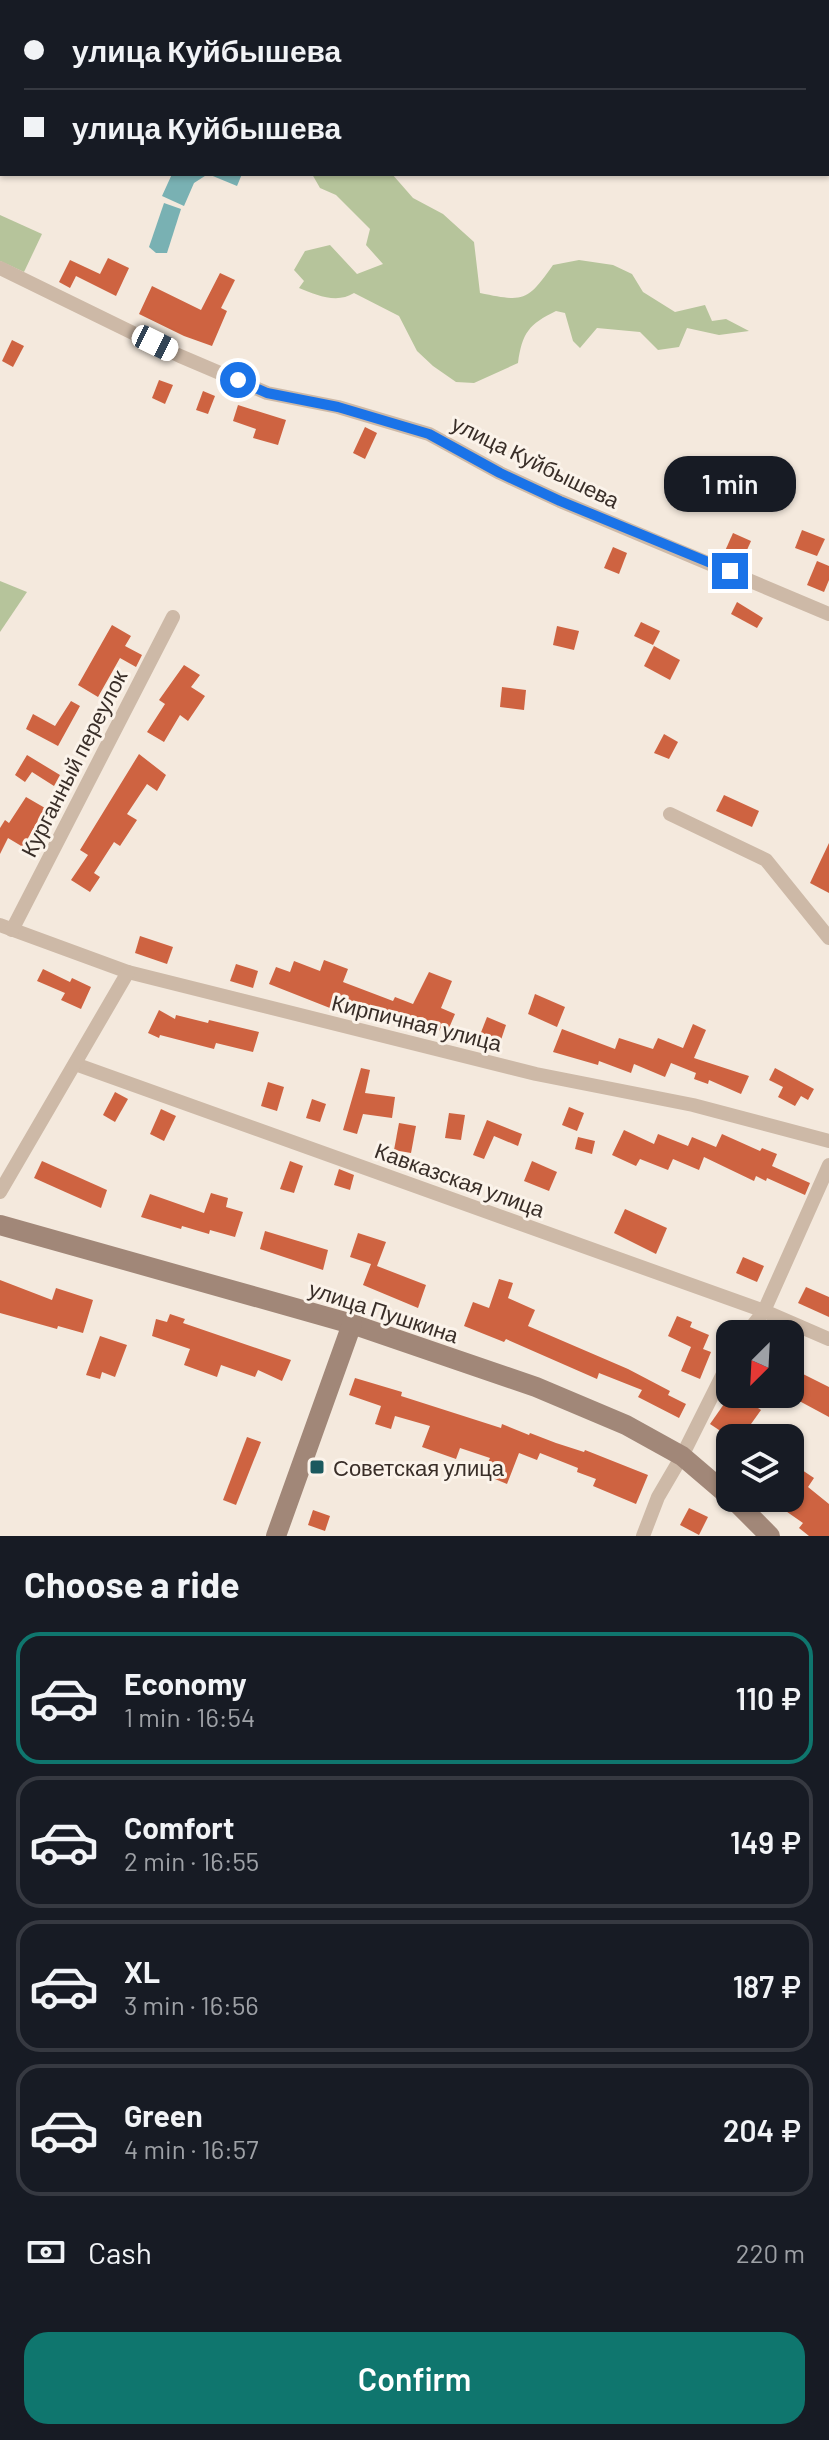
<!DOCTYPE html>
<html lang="en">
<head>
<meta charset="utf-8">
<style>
  :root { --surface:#171b24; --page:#242831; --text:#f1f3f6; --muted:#9ea1a6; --line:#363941; --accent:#0f766e }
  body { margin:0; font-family:Barlow,sans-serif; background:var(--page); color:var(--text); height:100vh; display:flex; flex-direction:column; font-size:30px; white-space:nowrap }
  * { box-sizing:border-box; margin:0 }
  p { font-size:26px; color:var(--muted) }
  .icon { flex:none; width:44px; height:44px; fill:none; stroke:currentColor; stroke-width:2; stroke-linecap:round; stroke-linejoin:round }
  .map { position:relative; height:1536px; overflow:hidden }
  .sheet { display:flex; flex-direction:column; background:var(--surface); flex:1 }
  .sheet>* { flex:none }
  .banner { position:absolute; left:0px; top:0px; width:830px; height:176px; box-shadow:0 2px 6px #0004; display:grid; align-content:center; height:176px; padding:0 24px; background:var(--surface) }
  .needle { width:52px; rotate:204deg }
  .controls { position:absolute; left:716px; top:1320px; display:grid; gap:16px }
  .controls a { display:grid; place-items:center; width:88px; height:88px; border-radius:16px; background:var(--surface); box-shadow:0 2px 6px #0004; font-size:40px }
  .end { position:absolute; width:36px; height:36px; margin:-18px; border:10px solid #1a73e8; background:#fff; box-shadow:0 0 0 4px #fff }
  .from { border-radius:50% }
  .bubble { position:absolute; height:56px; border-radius:24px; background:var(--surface); box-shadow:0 2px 6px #0004; font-size:26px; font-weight:600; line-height:56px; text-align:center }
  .car { position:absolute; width:24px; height:48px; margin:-24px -12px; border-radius:10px; box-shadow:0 0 6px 2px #0007; background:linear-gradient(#fff 24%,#345 0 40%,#fff 0 76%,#345 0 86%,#fff 0) }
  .banner b { display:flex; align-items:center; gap:28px; height:76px; font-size:30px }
  .banner b+b { border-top:2px solid var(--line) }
  .banner i { width:20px; height:20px; background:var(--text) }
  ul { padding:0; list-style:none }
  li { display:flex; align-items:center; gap:24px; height:132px; margin:0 16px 12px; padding:0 8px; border:4px solid var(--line); border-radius:24px }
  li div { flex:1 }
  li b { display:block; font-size:30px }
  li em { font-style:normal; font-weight:600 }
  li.selected { border-color:var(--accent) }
  li>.icon { width:72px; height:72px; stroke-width:1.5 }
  h2 { padding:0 24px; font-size:36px; line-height:96px }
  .pay { display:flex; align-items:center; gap:20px; height:88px; padding:0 24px; font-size:30px }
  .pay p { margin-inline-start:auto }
  .button { display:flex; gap:16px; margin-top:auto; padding:16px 24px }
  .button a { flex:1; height:92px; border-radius:24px; background:var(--accent); color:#fff; font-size:32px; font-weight:600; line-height:92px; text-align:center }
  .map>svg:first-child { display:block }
  .green { fill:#b6c49b }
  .water { fill:#79b1b3 }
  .building { fill:#ce6341 }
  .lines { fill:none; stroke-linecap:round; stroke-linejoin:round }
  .street { stroke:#cdb9a7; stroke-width:14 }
  .secondary { stroke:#a18778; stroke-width:20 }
  .route { stroke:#1a73e8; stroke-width:10 }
  .poi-dot { fill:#1b595e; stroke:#fbf3ea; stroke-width:3 }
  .labels { text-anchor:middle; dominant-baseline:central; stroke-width:6; stroke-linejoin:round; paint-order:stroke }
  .street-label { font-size:22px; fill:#392e28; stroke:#fbf3ea }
  .poi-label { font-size:22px; fill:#392e28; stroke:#fbf3ea; text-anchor:start }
</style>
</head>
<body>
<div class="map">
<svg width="829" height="1536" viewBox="0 0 829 1536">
  <rect width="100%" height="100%" fill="#f4e9dd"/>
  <g class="green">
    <path d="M312,174H392L413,198L443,214L474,242L480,293C524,302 527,302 553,265L579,260L613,265L632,274L643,292L675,312L705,305L712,321L726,319L749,331L719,335L687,328L679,347L658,350L640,332L597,328L580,348L573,341L565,313L556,311C529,324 522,333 518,363L474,383L456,382L433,366L417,351L399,316L354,293C337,304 316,295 299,288L304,281L294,270L305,251L330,245L357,274L383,264L366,245L370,229L336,195L320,188Z"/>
    <polygon points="0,215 42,234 24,272 0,261"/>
    <polygon points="0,581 27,592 0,632"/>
  </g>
  <g class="water">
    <polygon points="172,174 242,174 237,186 208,174 194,183 184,206 162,196"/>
    <polygon points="164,203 181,209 167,253 156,253 149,247"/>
  </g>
  <g class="building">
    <polygon points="108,258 129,268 116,296 76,276 70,288 59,282 70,260 100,274"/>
    <polygon points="220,273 235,280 221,308 227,311 212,346 184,336 139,314 152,286 201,310"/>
    <polygon points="12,340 24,346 13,367 2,361"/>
    <polygon points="159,380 173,385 165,404 152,398"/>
    <polygon points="203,391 215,396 208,414 196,410"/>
    <polygon points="238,405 286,420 278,445 253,438 256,429 233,421"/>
    <polygon points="365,427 377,433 365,459 353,453"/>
    <polygon points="802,530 825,539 817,556 795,548"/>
    <polygon points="733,533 751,541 743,559 725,551"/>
    <polygon points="613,547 627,553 619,574 604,568"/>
    <polygon points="817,561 829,566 829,580 824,592 807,585"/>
    <polygon points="737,602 763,618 757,628 731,614"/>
    <polygon points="641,622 660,631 653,645 634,636"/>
    <polygon points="112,625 131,636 125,646 142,655 136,667 120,658 98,697 78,685"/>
    <polygon points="557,626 579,631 574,650 553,645"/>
    <polygon points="654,646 680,660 670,680 644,666"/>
    <polygon points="184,665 200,675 191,687 205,696 188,721 180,715 164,742 147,732 165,704 159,700"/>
    <polygon points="502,687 526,690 524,710 500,707"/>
    <polygon points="71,701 80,706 58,746 26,729 33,714 55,726"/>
    <polygon points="664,734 678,742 669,759 654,753"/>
    <polygon points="139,754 166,775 157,791 147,784 127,814 137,820 120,846 114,842 94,873 100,877 90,892 71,880 88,855 80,850"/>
    <polygon points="27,755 60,775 54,786 32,772 25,782 15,775"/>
    <polygon points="724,795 759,811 752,827 716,811"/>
    <polygon points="26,797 45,808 23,847 8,838 0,854 0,828 5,820 9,823"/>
    <polygon points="829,843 829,893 810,883"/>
    <polygon points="140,936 173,947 167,964 135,953"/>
    <polygon points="324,960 348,969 343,982 393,1001 395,997 413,1004 429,972 452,981 441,1008 455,1014 449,1028 442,1025 439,1031 405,1017 403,1022 370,1008 366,1016 337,1005 335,1010 269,984 276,967 290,972 294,961 320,971"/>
    <polygon points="236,964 258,971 253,988 230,981"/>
    <polygon points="43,969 70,982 72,978 91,987 81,1009 61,1000 65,993 37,981"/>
    <polygon points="535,994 565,1007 557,1027 528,1014"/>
    <polygon points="159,1010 175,1019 176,1015 208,1023 209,1020 259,1032 253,1052 216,1043 214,1049 160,1035 159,1038 148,1033"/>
    <polygon points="487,1017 506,1025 500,1043 480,1035"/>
    <polygon points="693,1024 706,1030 694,1058 749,1076 741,1094 709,1080 708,1084 694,1079 696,1073 671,1063 665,1077 634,1064 631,1073 599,1061 598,1065 553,1052 562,1029 615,1049 619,1038 653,1049 658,1038 683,1048"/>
    <polygon points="361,1068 370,1070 365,1093 395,1097 392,1118 363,1114 357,1134 343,1130"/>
    <polygon points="775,1068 814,1089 808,1100 801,1096 795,1106 778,1097 783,1087 769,1080"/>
    <polygon points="268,1082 284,1087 277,1111 261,1106"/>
    <polygon points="115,1092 128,1099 115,1122 103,1115"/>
    <polygon points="312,1099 326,1104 320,1122 306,1118"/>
    <polygon points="569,1107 584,1113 577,1131 562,1125"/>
    <polygon points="161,1109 176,1116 164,1141 150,1134"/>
    <polygon points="449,1113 465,1115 461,1140 445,1138"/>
    <polygon points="487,1120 522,1134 518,1146 494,1136 484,1159 473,1155"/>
    <polygon points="399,1123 416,1126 411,1153 394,1150"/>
    <polygon points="624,1130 654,1144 658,1134 688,1146 692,1137 716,1147 722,1134 760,1151 762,1148 777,1154 772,1166 810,1183 805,1195 767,1178 766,1181 756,1176 754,1181 704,1157 699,1170 673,1159 668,1170 640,1159 636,1166 612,1155"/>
    <polygon points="578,1137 595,1141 592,1154 575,1149"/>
    <polygon points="42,1161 107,1190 101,1208 34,1178"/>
    <polygon points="290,1161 303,1166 294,1193 280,1189"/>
    <polygon points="532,1161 557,1172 549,1191 524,1181"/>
    <polygon points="339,1169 354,1175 350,1190 334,1185"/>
    <polygon points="211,1193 228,1198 226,1207 243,1212 235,1237 210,1230 209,1234 182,1226 181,1229 141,1217 150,1194 204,1213"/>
    <polygon points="625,1209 667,1228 656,1254 614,1233"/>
    <polygon points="265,1231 328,1250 323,1270 260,1249"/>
    <polygon points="358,1233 386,1242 377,1266 426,1285 418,1308 363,1285 371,1264 350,1257"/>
    <polygon points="743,1257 764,1266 757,1282 736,1273"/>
    <polygon points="499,1279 513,1283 508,1298 535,1310 528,1326 628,1369 670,1391 668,1395 686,1404 679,1418 638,1397 642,1390 599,1373 597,1379 506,1339 504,1342 464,1326 473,1302 489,1308"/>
    <polygon points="0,1280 52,1300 56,1288 93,1300 83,1333 58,1326 57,1329 0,1313"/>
    <polygon points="806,1287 829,1297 829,1317 798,1303"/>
    <polygon points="170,1314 185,1319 183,1323 291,1360 282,1381 258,1370 255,1377 221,1365 217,1377 184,1365 190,1349 152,1336 156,1319 167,1322"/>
    <polygon points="677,1316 692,1322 690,1327 709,1335 703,1349 711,1352 700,1379 681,1371 691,1347 668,1336"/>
    <polygon points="100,1336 127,1345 115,1377 102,1372 100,1379 86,1375"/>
    <polygon points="803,1374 829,1387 829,1417 790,1396 790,1376 800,1381"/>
    <polygon points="355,1378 402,1392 401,1396 501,1428 502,1424 529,1435 530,1433 556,1443 584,1452 585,1450 648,1475 636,1504 593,1486 596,1479 577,1472 578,1468 540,1453 537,1460 519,1453 507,1484 483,1474 490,1458 460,1448 456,1459 422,1447 430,1426 395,1416 391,1429 375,1424 381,1406 349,1395"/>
    <polygon points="731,1394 737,1394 761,1410 741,1438 731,1438 710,1424"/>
    <polygon points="247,1437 261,1442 236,1505 223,1500"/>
    <polygon points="790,1462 814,1478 808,1487 829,1504 829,1536 809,1536 799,1528 803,1523 767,1498 790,1498"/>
    <polygon points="689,1508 708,1517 699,1535 680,1525"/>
    <polygon points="313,1510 330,1516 325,1531 308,1525"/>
  </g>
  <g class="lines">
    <g class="street">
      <polyline points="0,268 180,356 267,393 338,407 429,434 500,473 560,501 829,614"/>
      <polyline points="670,814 766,860 829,938"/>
      <polyline points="0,925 128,972 536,1074 693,1105 829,1141"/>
      <polyline points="12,930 173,617"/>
      <polyline points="75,1064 764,1311 829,1339"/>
      <polyline points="0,1192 128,972"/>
      <polyline points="746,1334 764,1311 829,1165"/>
      <polyline points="643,1536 658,1497 682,1456 730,1360"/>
    </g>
    <g class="secondary">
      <polyline points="0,1225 352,1324 536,1387 626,1425 682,1456 730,1497"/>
      <polyline points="732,1498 770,1536"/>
      <polyline points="276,1536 352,1324"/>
    </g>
  </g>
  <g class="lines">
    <polyline class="route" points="238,380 267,393 338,407 429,434 500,473 560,501 730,571"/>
  </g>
  <rect class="poi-dot" x="309" y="1459" width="16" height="16" rx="4"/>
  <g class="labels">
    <g class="street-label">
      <text transform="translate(536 461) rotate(26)">улица Куйбышева</text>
      <text transform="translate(73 763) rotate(-63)">Курганный переулок</text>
      <text transform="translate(417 1022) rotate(14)">Кирпичная улица</text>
      <text transform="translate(460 1179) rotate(20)">Кавказская улица</text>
      <text transform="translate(384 1311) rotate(18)">улица Пушкина</text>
    </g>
    <g class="poi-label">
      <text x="333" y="1467">Советская улица</text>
    </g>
  </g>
</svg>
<div class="controls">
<a><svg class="needle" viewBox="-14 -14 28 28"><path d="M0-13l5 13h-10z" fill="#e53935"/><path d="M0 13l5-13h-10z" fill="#9ea1a6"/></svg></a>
<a><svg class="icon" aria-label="layers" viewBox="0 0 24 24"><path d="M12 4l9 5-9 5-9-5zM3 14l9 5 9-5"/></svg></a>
</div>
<i class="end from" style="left:238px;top:380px"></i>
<i class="end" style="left:730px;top:571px"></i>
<div class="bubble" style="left:664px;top:456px;width:132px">1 min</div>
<i class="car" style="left:155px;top:343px;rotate:116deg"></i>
<div class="banner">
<b><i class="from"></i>улица Куйбышева</b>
<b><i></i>улица Куйбышева</b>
</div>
</div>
<section class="sheet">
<h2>Choose a ride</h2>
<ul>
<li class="selected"><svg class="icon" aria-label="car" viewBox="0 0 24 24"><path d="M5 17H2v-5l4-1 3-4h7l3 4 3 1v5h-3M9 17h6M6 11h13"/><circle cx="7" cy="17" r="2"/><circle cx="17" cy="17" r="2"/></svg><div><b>Economy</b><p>1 min · 16:54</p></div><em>110 ₽</em></li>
<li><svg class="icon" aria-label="car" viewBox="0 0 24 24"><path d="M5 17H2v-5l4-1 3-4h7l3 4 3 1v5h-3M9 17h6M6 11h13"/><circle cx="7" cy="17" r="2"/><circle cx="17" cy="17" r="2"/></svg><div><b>Comfort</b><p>2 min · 16:55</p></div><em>149 ₽</em></li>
<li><svg class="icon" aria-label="car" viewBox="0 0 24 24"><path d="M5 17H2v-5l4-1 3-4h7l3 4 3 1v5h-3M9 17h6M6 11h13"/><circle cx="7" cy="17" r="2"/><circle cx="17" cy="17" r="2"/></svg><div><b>XL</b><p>3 min · 16:56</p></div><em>187 ₽</em></li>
<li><svg class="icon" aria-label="car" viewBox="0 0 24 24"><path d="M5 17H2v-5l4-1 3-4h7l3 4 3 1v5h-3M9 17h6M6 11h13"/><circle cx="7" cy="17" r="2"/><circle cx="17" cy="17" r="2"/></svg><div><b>Green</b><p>4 min · 16:57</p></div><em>204 ₽</em></li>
</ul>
<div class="pay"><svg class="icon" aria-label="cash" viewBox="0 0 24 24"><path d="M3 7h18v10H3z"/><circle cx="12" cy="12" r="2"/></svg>Cash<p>220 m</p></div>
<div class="button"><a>Confirm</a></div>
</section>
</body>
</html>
